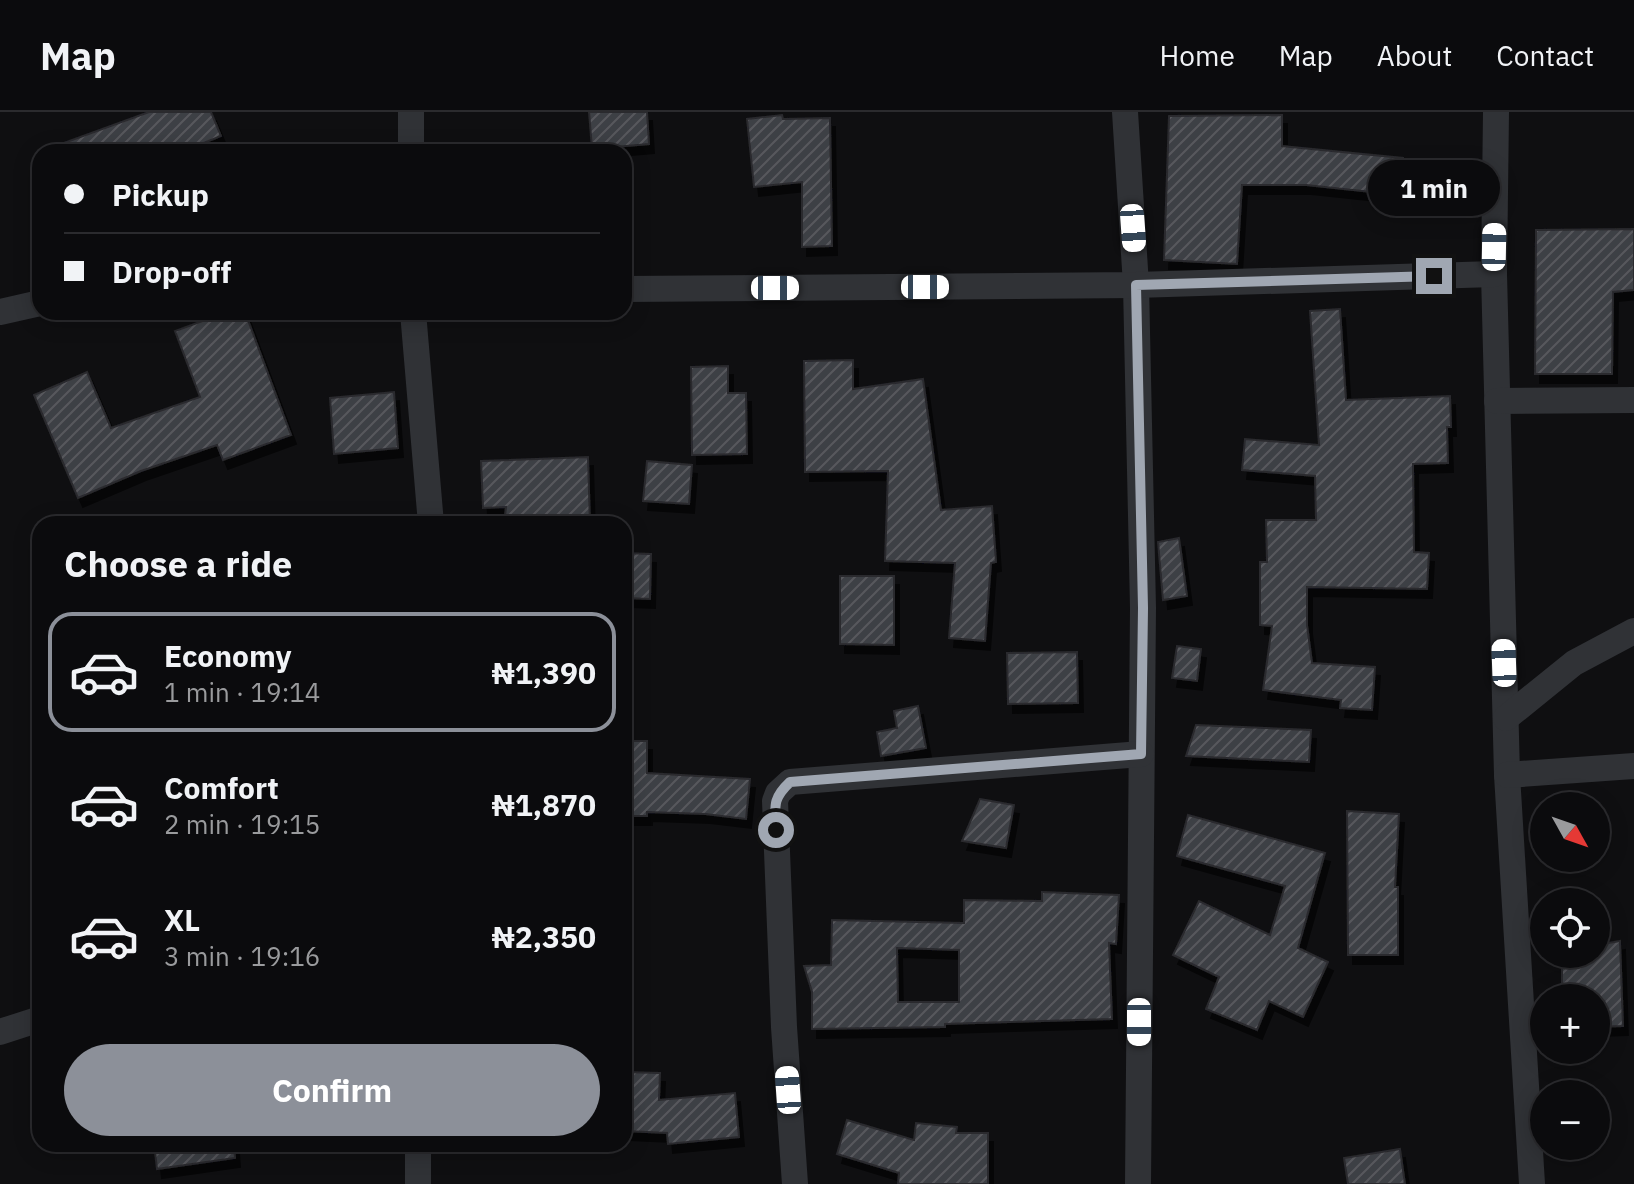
<!DOCTYPE html>
<html lang="en">
<head>
<meta charset="utf-8">
<style>
  :root { --surface:#0b0b0d; --page:#141416; --text:#f1f3f6; --muted:#9a9b9d; --line:#2b2b2e; --accent:#8c9099 }
  body { margin:0; font-family:"IBM Plex Sans",sans-serif; background:var(--page); color:var(--text); height:100vh; display:flex; flex-direction:column; font-size:30px; white-space:nowrap }
  * { box-sizing:border-box; margin:0 }
  p { font-size:26px; color:var(--muted) }
  .icon { flex:none; width:44px; height:44px; fill:none; stroke:currentColor; stroke-width:2; stroke-linecap:round; stroke-linejoin:round }
  .map { position:relative; flex:1; overflow:hidden }
  .side { position:absolute; left:32px; top:404px; width:600px; height:636px; display:flex; flex-direction:column; background:var(--surface); border-radius:24px; box-shadow:0 4px 20px #0003,0 0 0 2px var(--line) }
  .side>* { flex:none }
  .hud { position:absolute; left:32px; top:32px; width:600px; height:176px; border-radius:24px; box-shadow:0 4px 20px #0003,0 0 0 2px var(--line); display:grid; align-content:center; height:176px; padding:0 32px; background:var(--surface) }
  .needle { width:52px; rotate:130deg }
  .tools { position:absolute; left:1530px; top:680px; display:grid; gap:16px }
  .tools a { display:grid; place-items:center; width:80px; height:80px; border-radius:50%; background:var(--surface); box-shadow:0 4px 20px #0003,0 0 0 2px var(--line); font-size:40px }
  .end { position:absolute; width:36px; height:36px; margin:-18px; border:10px solid #a0a7b2; background:#111; box-shadow:0 0 0 4px #111 }
  .from { border-radius:50% }
  .bubble { position:absolute; height:56px; border-radius:28px; background:var(--surface); box-shadow:0 4px 20px #0003,0 0 0 2px var(--line); font-size:26px; font-weight:700; line-height:56px; text-align:center }
  .car { position:absolute; width:24px; height:48px; margin:-24px -12px; border-radius:10px; box-shadow:0 0 6px 2px #0007; background:linear-gradient(#fff 24%,#345 0 40%,#fff 0 76%,#345 0 86%,#fff 0) }
  .hud b { display:flex; align-items:center; gap:28px; height:76px; font-size:30px }
  .hud b+b { border-top:2px solid var(--line) }
  .hud i { width:20px; height:20px; background:var(--text) }
  ul { padding:0; list-style:none }
  li { display:flex; align-items:center; gap:24px; height:120px; margin:0 16px 12px; padding:0 16px; border:4px solid transparent; border-radius:24px }
  li div { flex:1 }
  li b { display:block; font-size:30px }
  li em { font-style:normal; font-weight:700 }
  li.on { border-color:var(--accent) }
  li>.icon { width:72px; height:72px; stroke-width:1.5 }
  h2 { padding:0 32px; font-size:36px; line-height:96px }
  .action { display:flex; gap:16px; margin-top:auto; padding:16px 32px }
  .action a { flex:1; height:92px; border-radius:48px; background:var(--accent); color:#fff; font-size:32px; font-weight:700; line-height:92px; text-align:center }
  header { display:flex; align-items:center; gap:48px; box-sizing:border-box; height:112px; padding:0 40px; background:var(--surface); border-bottom:2px solid var(--line) }
  header strong { font-size:38px }
  nav { display:flex; gap:44px; margin-inline-start:auto; font-size:28px }
  .map>svg:first-child { display:block }
  .building { fill:url(#building-hatch); stroke:#29292d; stroke-width:2; fill-rule:evenodd; filter:url(#shadow) }
  .lines { fill:none; stroke-linecap:round; stroke-linejoin:round }
  .minor { stroke:#303236; stroke-width:26 }
  .route { stroke:#a0a7b2; stroke-width:10 }
</style>
</head>
<body>
<header>
<strong>Map</strong>
<nav><a>Home</a><a>Map</a><a>About</a><a>Contact</a></nav>
</header>
<div class="map">
<svg width="1634" height="1072" viewBox="0 0 1634 1072">
  <defs>
    <pattern id="building-hatch" width="6" height="6" patternUnits="userSpaceOnUse" patternTransform="scale(2)"><rect width="6" height="6" fill="#3e3f44"/><path d="M-1 1l2-2M0 6l6-6M5 7l2-2" fill="none" stroke="#57585d"/></pattern>
    <filter id="shadow"><feDropShadow dx="5" dy="9" stdDeviation="0" flood-color="#0009"/></filter>
  </defs>
  <rect width="100%" height="100%" fill="#0f0f11"/>
  <g class="building">
    <polygon points="149,0 211,0 221,24 182,40 48,40 47,37"/>
    <polygon points="589,0 647,0 649,32 592,37"/>
    <polygon points="782,3 783,7 830,6 832,134 802,135 802,70 754,75 747,7"/>
    <polygon points="1282,3 1282,34 1403,46 1399,83 1306,73 1242,73 1237,152 1164,148 1169,4"/>
    <polygon points="1634,117 1634,178 1613,180 1612,262 1535,262 1536,118"/>
    <polygon points="1340,197 1346,288 1450,284 1451,315 1447,315 1448,351 1413,352 1414,440 1429,441 1427,477 1307,475 1307,513 1312,551 1375,555 1372,598 1340,596 1341,588 1263,578 1272,514 1260,513 1260,450 1267,450 1266,408 1316,408 1315,364 1242,358 1245,327 1319,333 1310,199"/>
    <polygon points="227,200 245,200 291,323 223,348 217,333 141,359 78,386 34,283 87,260 111,316 200,285 175,219"/>
    <polygon points="853,248 853,277 923,267 941,398 992,394 996,450 991,451 985,529 949,526 955,451 885,449 888,359 805,360 804,249"/>
    <polygon points="728,254 728,281 746,281 747,342 692,343 691,255"/>
    <polygon points="394,280 398,336 334,342 330,286"/>
    <polygon points="588,345 590,412 504,412 506,395 483,396 481,349"/>
    <polygon points="647,349 692,353 689,392 643,389"/>
    <polygon points="1179,426 1187,484 1163,488 1158,430"/>
    <polygon points="624,441 651,442 650,487 624,486"/>
    <polygon points="840,464 894,464 894,533 840,532"/>
    <polygon points="1177,534 1201,537 1197,569 1172,566"/>
    <polygon points="1077,540 1078,591 1008,592 1007,541"/>
    <polygon points="918,594 926,636 881,644 877,620 897,616 894,599"/>
    <polygon points="1196,613 1311,618 1309,650 1186,644"/>
    <polygon points="624,629 647,629 647,661 750,667 746,707 705,702 647,700 647,704 624,704"/>
    <polygon points="980,687 1014,693 1006,736 962,729"/>
    <polygon points="1347,699 1399,702 1395,775 1398,775 1398,843 1348,843"/>
    <polygon points="1188,703 1325,741 1298,836 1328,850 1303,905 1269,889 1257,918 1206,897 1219,865 1173,843 1199,789 1270,823 1285,774 1177,744"/>
    <path d="M1042,780L1119,783L1116,832L1109,831L1112,907L945,912V915L812,917V880L804,854L831,853L832,808L964,811V788L1042,789ZM897,836L959,838V890H898Z"/>
    <polygon points="1620,829 1623,914 1596,915 1596,886 1562,886 1562,842 1596,842 1596,833"/>
    <polygon points="624,960 660,961 659,988 735,981 739,1025 668,1032 667,1021 624,1019"/>
    <polygon points="847,1008 914,1028 916,1011 957,1015 956,1021 988,1021 988,1072 898,1072 899,1061 837,1042"/>
    <polygon points="154,1032 234,1032 235,1046 157,1057"/>
    <polygon points="1400,1037 1405,1072 1348,1072 1344,1046"/>
  </g>
  <g class="lines">
    <g class="minor">
      <polyline points="1125,0 1136,173 1143,496 1138,1072"/>
      <polyline points="1496,0 1494,162 1507,663 1532,1072"/>
      <polyline points="411,40 411,0"/>
      <polyline points="624,177 1136,173 1494,162"/>
      <polyline points="0,200 40,191"/>
      <polyline points="413,200 431,412"/>
      <polyline points="1497,289 1634,288"/>
      <polyline points="1506,606 1574,551 1634,519"/>
      <polyline points="1507,663 1634,654"/>
      <polyline points="0,920 40,907"/>
      <polyline points="418,1032 418,1072"/>
      <polyline points="795,1072 784,915 775,689 778,681 790,670 1141,642"/>
    </g>
  </g>
  <g class="lines">
    <path class="route" d="M776,718C775,694 772,687 790,670L1141,642L1143,496L1136,173L1434,164"/>
  </g>
</svg>
<div class="tools">
<a><svg class="needle" viewBox="-14 -14 28 28"><path d="M0-13l5 13h-10z" fill="#e53935"/><path d="M0 13l5-13h-10z" fill="#9a9b9d"/></svg></a>
<a><svg class="icon" aria-label="locate" viewBox="0 0 24 24"><circle cx="12" cy="12" r="6"/><path d="M12 2v4M12 18v4M2 12h4M18 12h4"/></svg></a>
<a>+</a>
<a>−</a>
</div>
<i class="end from" style="left:776px;top:718px"></i>
<i class="end" style="left:1434px;top:164px"></i>
<div class="bubble" style="left:1368px;top:48px;width:132px">1 min</div>
<i class="car" style="left:1133px;top:116px;rotate:176deg"></i>
<i class="car" style="left:1494px;top:135px;rotate:1deg"></i>
<i class="car" style="left:925px;top:175px;rotate:90deg"></i>
<i class="car" style="left:775px;top:176px;rotate:90deg"></i>
<i class="car" style="left:1504px;top:551px;rotate:358deg"></i>
<i class="car" style="left:1139px;top:910px;rotate:180deg"></i>
<i class="car" style="left:788px;top:978px;rotate:356deg"></i>
<div class="hud">
<b><i class="from"></i>Pickup</b>
<b><i></i>Drop-off</b>
</div>
<section class="side">
<h2>Choose a ride</h2>
<ul>
<li class="on"><svg class="icon" aria-label="car" viewBox="0 0 24 24"><path d="M5 17H2v-5l4-1 3-4h7l3 4 3 1v5h-3M9 17h6M6 11h13"/><circle cx="7" cy="17" r="2"/><circle cx="17" cy="17" r="2"/></svg><div><b>Economy</b><p>1 min · 19:14</p></div><em>₦1,390</em></li>
<li><svg class="icon" aria-label="car" viewBox="0 0 24 24"><path d="M5 17H2v-5l4-1 3-4h7l3 4 3 1v5h-3M9 17h6M6 11h13"/><circle cx="7" cy="17" r="2"/><circle cx="17" cy="17" r="2"/></svg><div><b>Comfort</b><p>2 min · 19:15</p></div><em>₦1,870</em></li>
<li><svg class="icon" aria-label="car" viewBox="0 0 24 24"><path d="M5 17H2v-5l4-1 3-4h7l3 4 3 1v5h-3M9 17h6M6 11h13"/><circle cx="7" cy="17" r="2"/><circle cx="17" cy="17" r="2"/></svg><div><b>XL</b><p>3 min · 19:16</p></div><em>₦2,350</em></li>
</ul>
<div class="action"><a>Confirm</a></div>
</section>
</div>
</body>
</html>
